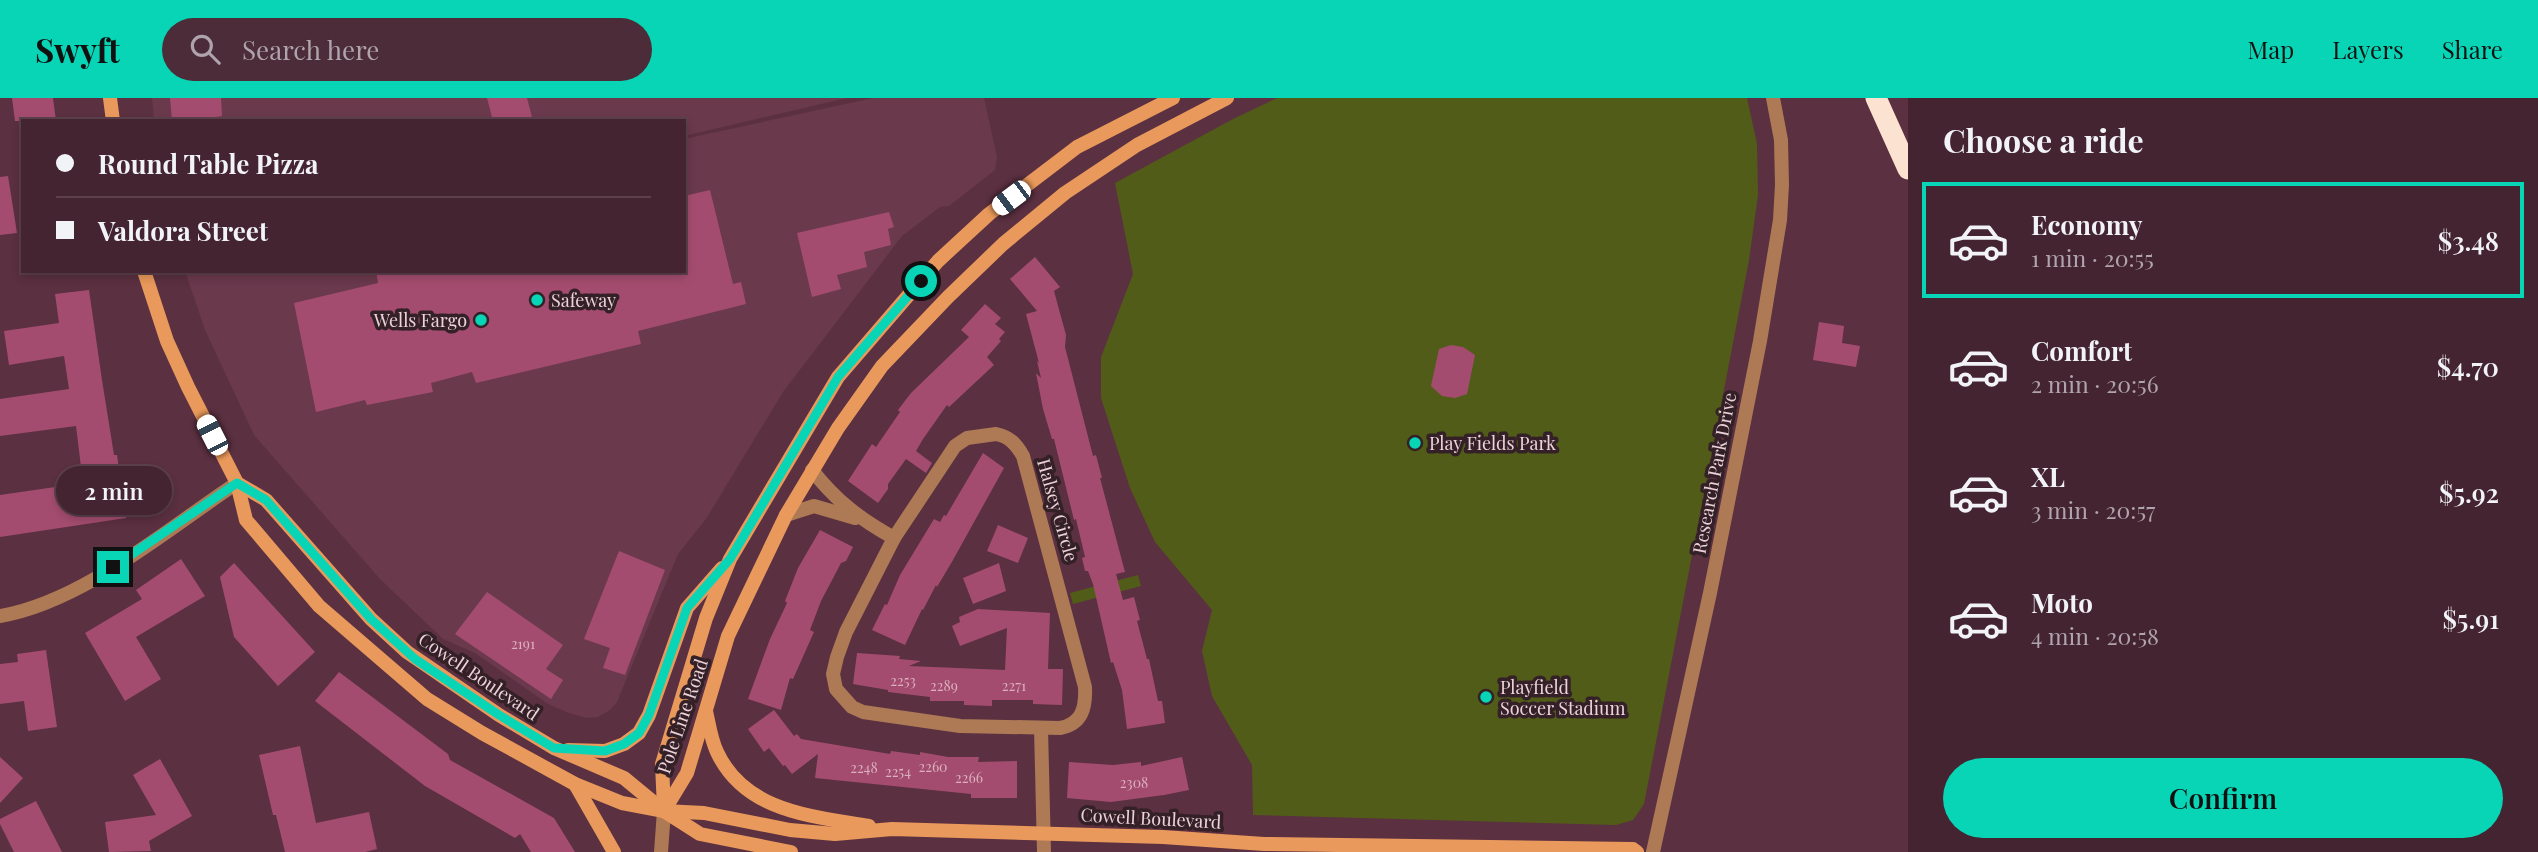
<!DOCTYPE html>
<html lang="en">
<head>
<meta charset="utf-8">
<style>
  :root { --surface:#442430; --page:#4b2c38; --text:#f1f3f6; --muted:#afa4ab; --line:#5c414c; --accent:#08d5b5 }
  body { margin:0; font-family:"Playfair Display",serif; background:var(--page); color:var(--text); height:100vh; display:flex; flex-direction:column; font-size:26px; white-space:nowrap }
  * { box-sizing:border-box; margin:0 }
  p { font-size:23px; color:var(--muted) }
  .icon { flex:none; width:38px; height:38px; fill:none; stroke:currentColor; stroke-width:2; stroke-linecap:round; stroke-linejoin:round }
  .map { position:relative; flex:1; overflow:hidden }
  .side { display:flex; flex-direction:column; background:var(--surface); width:630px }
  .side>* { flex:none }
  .guide { position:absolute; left:21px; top:21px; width:665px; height:154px; border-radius:0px; box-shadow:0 4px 10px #0003,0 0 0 2px var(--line); display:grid; align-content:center; height:154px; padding:0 35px; background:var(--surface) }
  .end { position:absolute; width:32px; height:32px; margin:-16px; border:9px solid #08d5b5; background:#111; box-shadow:0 0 0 4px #111 }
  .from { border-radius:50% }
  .bubble { position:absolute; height:49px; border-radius:24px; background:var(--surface); box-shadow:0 4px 10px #0003,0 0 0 2px var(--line); font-size:23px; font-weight:600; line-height:49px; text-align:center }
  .car { position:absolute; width:21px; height:42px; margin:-21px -10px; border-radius:9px; box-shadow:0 0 5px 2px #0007; background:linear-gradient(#fff 24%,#345 0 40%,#fff 0 76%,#345 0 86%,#fff 0) }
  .guide b { display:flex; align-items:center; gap:24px; height:66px; font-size:26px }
  .guide b+b { border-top:2px solid var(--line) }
  .guide i { width:18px; height:18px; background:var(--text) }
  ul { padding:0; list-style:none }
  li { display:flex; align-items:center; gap:21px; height:116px; margin:0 14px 10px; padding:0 21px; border:4px solid transparent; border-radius:0px }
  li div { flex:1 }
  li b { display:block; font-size:26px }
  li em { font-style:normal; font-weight:600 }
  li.on { border-color:var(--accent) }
  li>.icon { width:63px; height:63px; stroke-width:1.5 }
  h2 { padding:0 35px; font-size:32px; line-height:84px }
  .cta { display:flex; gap:14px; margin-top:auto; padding:14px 35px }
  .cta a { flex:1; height:80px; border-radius:42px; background:var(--accent); color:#111; font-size:28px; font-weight:600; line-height:80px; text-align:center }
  header { display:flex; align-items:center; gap:42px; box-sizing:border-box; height:98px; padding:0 35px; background:var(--accent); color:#111 }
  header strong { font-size:33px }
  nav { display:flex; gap:38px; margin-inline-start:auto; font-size:24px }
  .search { width:490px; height:63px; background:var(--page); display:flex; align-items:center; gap:18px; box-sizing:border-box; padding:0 24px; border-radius:38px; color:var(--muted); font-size:26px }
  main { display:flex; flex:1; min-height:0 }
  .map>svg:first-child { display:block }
  .built { fill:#6a394c }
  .green { fill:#525c19 }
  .building { fill:#a44c6f }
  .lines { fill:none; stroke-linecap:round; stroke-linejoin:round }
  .minor { stroke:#ad7a55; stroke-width:14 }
  .tertiary { stroke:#ad7a55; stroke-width:14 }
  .secondary { stroke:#e9995b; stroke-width:14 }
  .motorway { stroke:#fce2d1; stroke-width:21 }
  .route { stroke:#08d5b5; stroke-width:9 }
  .poi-dot { fill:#08d5b5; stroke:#342027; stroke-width:2.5 }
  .labels { text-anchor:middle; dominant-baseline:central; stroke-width:7; stroke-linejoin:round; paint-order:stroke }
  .number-label { font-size:14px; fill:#dbb0bf }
  .poi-label { font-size:18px; fill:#edd2da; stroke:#342027; text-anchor:start }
  .street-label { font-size:18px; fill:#edd2da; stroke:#342027 }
</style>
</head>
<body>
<header>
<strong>Swyft</strong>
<div class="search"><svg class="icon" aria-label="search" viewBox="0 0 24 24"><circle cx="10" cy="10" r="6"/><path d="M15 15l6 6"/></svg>Search here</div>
<nav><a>Map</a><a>Layers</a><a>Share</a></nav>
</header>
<main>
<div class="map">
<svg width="1908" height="754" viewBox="0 0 1908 754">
  <rect width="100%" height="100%" fill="#5b3040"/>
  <g class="built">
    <polygon points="152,0 847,0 684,38 684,23 154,23"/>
    <polygon points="873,0 984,0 997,59 995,72 949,108 940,109 902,138 783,294 706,421 678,456 617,604 610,612 598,619 586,620 569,615 548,606 475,555 443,541 380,481 254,337 205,232 185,173 684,173 684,41"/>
  </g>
  <g class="green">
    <polygon points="1277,0 1747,0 1757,46 1758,97 1749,162 1644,706 1633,722 1616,727 1253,717 1252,667 1212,598 1202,553 1212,512 1155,444 1130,390 1101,300 1101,259 1133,176 1115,85 1233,21"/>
    <polygon points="1138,477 1141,488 1073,506 1070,495"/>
  </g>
  <g class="building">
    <polygon points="12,0 53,0 56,23 15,23"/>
    <polygon points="170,0 221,0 222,18 211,20 211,23 172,23"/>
    <polygon points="487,0 527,0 533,23 493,23"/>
    <polygon points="8,78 17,135 0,137 0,79"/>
    <polygon points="710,92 733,186 741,184 746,206 638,233 641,246 476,285 472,274 431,285 433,294 367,307 365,302 316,314 294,205 378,185 376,173 684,173 684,98"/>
    <polygon points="889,114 894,129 888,131 891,147 864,154 867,169 837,177 841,191 812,199 797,135"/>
    <polygon points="1035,159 1060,189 1054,193 1066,237 1065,249 1093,358 1096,357 1102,380 1100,380 1125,474 1116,476 1123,502 1134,499 1140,522 1137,523 1147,561 1149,561 1158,603 1162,603 1165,625 1127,631 1122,592 1113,564 1111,565 1093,486 1088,473 1085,473 1082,460 1085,459 1076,421 1074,422 1054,341 1052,341 1043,311 1036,275 1041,280 1037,263 1039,265 1026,216 1037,213 1010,181"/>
    <polygon points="89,192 102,282 114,357 117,357 126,420 0,439 0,397 83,385 76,328 0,338 0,301 69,291 64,258 9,267 4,233 59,225 55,196"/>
    <polygon points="985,206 1001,220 995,226 1005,234 999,241 1001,243 987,259 994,267 949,309 947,307 923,341 916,353 932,365 926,375 906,361 888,386 888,391 878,405 848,383 872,346 876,349 900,314 898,312 911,295 969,239 961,232"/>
    <polygon points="1819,224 1844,228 1842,245 1860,248 1856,269 1813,262"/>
    <polygon points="1451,247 1463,249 1475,257 1467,296 1455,300 1442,298 1431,288 1439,251"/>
    <polygon points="983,355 1004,370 953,462 937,489 936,487 923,512 922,511 905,547 872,532 885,506 887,507 900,477 934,421 940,424 944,417 946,418"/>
    <polygon points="998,427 1028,440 1018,465 987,453"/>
    <polygon points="820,432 853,449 846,463 841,465 821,503 810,532 814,534 793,581 790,580 781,612 748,601 770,541 787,505 785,503 798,470"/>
    <polygon points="619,453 665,472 625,577 603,570 610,550 584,541"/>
    <polygon points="181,461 205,498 136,539 161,581 125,603 85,535 142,501 136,492"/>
    <polygon points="234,465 315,554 278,588 234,539 220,479"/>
    <polygon points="999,465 1006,493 973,506 963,480"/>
    <polygon points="487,494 563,547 546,571 563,582 551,601 455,536"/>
    <polygon points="978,511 1050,515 1048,571 1063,571 1062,607 1033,606 1033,602 992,602 992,608 964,607 964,603 930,603 930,599 888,594 888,592 853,586 857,555 900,558 899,561 921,563 909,568 1005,572 1007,530 960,548 952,528 960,524 959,519"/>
    <polygon points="46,552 57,629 28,633 24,603 0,606 0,566 18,564 17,556"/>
    <polygon points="339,574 448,656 450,662 554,720 575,754 531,754 520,736 515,740 425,688 315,603"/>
    <polygon points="774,612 794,638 797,636 801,641 890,656 891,653 920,657 920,654 948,659 979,659 978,664 1017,663 1017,700 971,700 971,696 815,680 818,656 792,676 785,667 783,668 769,650 764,654 748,631"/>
    <polygon points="300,648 316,725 369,714 377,751 365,754 285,754 276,717 273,717 259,657"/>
    <polygon points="0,659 23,680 0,705"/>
    <polygon points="1182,659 1189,692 1164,697 1111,704 1067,700 1069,664 1113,667 1141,664 1141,668"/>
    <polygon points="160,661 192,718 149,743 151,753 109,754 105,724 156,717 133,677"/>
    <polygon points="36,703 62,754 14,754 0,726 0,721"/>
  </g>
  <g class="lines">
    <g class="minor">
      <path d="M996,336C1010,339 1016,346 1023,358L1085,589C1086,610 1082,626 1060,630L960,628L863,614L852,609L836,591L833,576L837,559L846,534L894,440L955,348L967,340Z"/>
      <path d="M812,372C836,403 860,421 894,440"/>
      <polyline points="786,417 814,408 855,420"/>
      <path d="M0,518C83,504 167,431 237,385"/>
      <polyline points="1041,630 1044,754"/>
    </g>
    <g class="tertiary">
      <polyline points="661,754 664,713"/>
      <polyline points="1653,754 1710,495 1760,243 1780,122 1782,87 1781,42 1773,0"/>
    </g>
    <g class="secondary">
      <polyline points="110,0 113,23"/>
      <polyline points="144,173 167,243 188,289 237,385 246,422 319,508 427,601 482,635 575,686 622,705 664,713 704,715 790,732 835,736 892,731 1163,739 1264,746 1633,751 1637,754"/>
      <polyline points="237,385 266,402 371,521 407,554 499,617 554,650 624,680 664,713 700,736 791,754"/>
      <path d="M706,613C709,626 711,642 717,654C745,714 812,718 869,728"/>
      <polyline points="568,652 605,653 624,646 639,635 649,617 687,510 722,470"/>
      <polyline points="575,686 614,754"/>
      <polyline points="664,711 662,666 706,520 730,461 838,279 938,163 989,116 1077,49 1173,0"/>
      <polyline points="664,713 687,675 728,538 786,417 838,330 882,268 948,199 1003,146 1065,95 1137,47 1227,0"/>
    </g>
    <polyline class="motorway" points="1876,0 1908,71"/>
  </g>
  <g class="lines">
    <polyline class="route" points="113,469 237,385 266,402 371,521 415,561 499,617 554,650 605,653 624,646 639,635 649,617 687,510 730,461 838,279 921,183"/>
  </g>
  <g class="poi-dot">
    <circle cx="537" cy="202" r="7"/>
    <circle cx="481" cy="222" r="7"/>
    <circle cx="1415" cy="345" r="7"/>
    <circle cx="1486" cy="599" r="7"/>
  </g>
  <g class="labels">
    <g class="number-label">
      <text x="523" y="545">2191</text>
      <text x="903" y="582">2253</text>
      <text x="944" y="587">2289</text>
      <text x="1014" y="587">2271</text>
      <text x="933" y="668">2260</text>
      <text x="864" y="669">2248</text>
      <text x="898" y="673">2254</text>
      <text x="969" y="679">2266</text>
      <text x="1134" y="684">2308</text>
    </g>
    <g class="poi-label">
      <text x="551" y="202">Safeway</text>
      <text x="467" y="222" text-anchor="end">Wells Fargo</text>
      <text x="1429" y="345">Play Fields Park</text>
      <text x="1500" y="589">Playfield<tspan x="1500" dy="21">Soccer Stadium</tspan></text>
    </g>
    <g class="street-label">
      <text transform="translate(1714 375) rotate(-79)">Research Park Drive</text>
      <text transform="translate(1058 412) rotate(74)">Halsey Circle</text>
      <text transform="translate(479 578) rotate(34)">Cowell Boulevard</text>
      <text transform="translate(682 618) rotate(-71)">Pole Line Road</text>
      <text transform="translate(1151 720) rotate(3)">Cowell Boulevard</text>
    </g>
  </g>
</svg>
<i class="end from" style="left:921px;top:183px"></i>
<i class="end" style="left:113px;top:469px"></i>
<div class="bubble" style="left:56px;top:368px;width:116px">2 min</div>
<i class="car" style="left:1011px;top:100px;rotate:233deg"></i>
<i class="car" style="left:212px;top:337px;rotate:333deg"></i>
<div class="guide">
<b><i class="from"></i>Round Table Pizza</b>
<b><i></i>Valdora Street</b>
</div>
</div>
<section class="side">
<h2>Choose a ride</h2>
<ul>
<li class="on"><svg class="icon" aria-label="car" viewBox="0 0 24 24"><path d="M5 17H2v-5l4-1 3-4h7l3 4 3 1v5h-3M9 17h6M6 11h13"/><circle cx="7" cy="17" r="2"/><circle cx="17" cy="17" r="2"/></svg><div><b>Economy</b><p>1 min · 20:55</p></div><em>$3.48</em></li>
<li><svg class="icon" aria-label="car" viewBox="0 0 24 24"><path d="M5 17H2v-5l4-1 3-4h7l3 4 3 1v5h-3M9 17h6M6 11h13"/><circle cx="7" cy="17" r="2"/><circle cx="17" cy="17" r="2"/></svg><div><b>Comfort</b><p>2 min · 20:56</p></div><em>$4.70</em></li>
<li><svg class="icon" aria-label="car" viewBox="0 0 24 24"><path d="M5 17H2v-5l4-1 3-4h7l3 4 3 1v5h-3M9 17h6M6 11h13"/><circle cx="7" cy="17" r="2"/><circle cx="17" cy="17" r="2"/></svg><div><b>XL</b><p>3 min · 20:57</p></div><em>$5.92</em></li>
<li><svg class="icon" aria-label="car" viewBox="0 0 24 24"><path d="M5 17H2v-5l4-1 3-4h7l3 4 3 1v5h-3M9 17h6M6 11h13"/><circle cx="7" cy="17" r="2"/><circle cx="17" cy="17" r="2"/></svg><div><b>Moto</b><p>4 min · 20:58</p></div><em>$5.91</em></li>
</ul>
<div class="cta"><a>Confirm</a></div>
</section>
</main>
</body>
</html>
